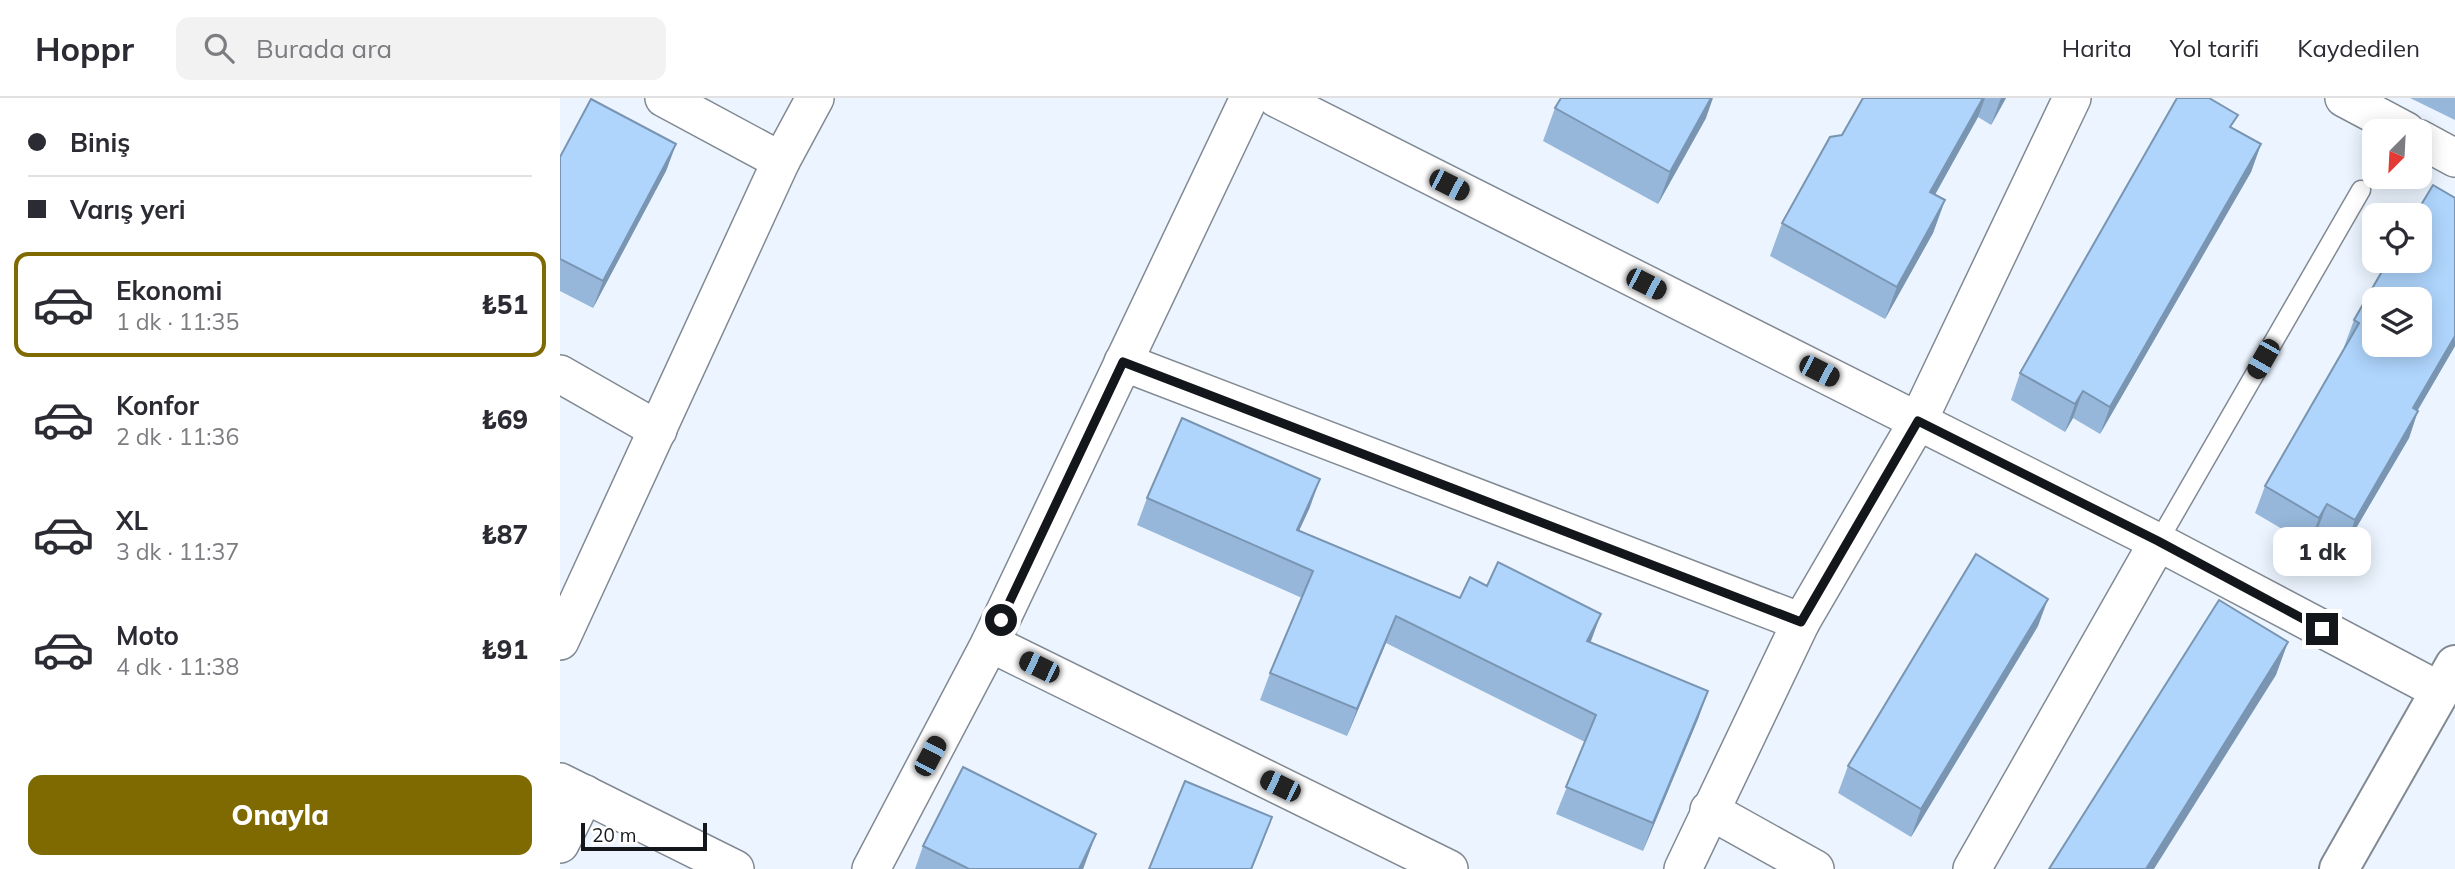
<!DOCTYPE html>
<html lang="tr">
<head>
<meta charset="utf-8">
<style>
  :root { --surface:#fff; --page:#f2f2f3; --text:#2b2b33; --muted:#7c7c81; --line:#e1e1e2; --accent:#7e6a01 }
  body { margin:0; font-family:Mulish,sans-serif; background:var(--page); color:var(--text); height:100vh; display:flex; flex-direction:column; font-size:26px; white-space:nowrap }
  * { box-sizing:border-box; margin:0 }
  p { font-size:23px; color:var(--muted) }
  .icon { flex:none; width:38px; height:38px; fill:none; stroke:currentColor; stroke-width:2; stroke-linecap:round; stroke-linejoin:round }
  .map { position:relative; flex:1; overflow:hidden }
  .drawer { display:flex; flex-direction:column; background:var(--surface); width:560px }
  .drawer>* { flex:none }
  .hud { display:grid; align-content:center; height:154px; padding:0 28px; background:var(--surface) }
  .needle { width:46px; rotate:204deg }
  .buttons { position:absolute; left:1802px; top:21px; display:grid; gap:14px }
  .buttons a { display:grid; place-items:center; width:70px; height:70px; border-radius:14px; background:var(--surface); box-shadow:0 4px 18px #0003; font-size:35px }
  .scale { position:absolute; left:21px; bottom:18px; width:126px; box-sizing:border-box; padding-left:7px; border:4px solid #13161a; border-top:0; font-size:19px; line-height:24px; white-space:nowrap; color:#13161a; -webkit-text-stroke:5px #fff; paint-order:stroke }
  .end { position:absolute; width:32px; height:32px; margin:-16px; border:9px solid #13161a; background:#fff; box-shadow:0 0 0 4px #fff }
  .from { border-radius:50% }
  .bubble { position:absolute; height:49px; border-radius:14px; background:var(--surface); box-shadow:0 4px 18px #0003; font-size:23px; font-weight:800; line-height:49px; text-align:center }
  .car { position:absolute; width:21px; height:42px; margin:-21px -10px; border-radius:9px; box-shadow:0 0 5px 2px #0007; background:linear-gradient(#222 24%,#8ab4d8 0 40%,#222 0 76%,#8ab4d8 0 86%,#222 0) }
  .hud b { display:flex; align-items:center; gap:24px; height:66px; font-size:26px }
  .hud b+b { border-top:2px solid var(--line) }
  .hud i { width:18px; height:18px; background:var(--text) }
  ul { padding:0; list-style:none }
  li { display:flex; align-items:center; gap:21px; height:105px; margin:0 14px 10px; padding:0 14px; border:4px solid transparent; border-radius:14px }
  li div { flex:1 }
  li b { display:block; font-size:26px }
  li em { font-style:normal; font-weight:800 }
  li.active { border-color:var(--accent) }
  li>.icon { width:63px; height:63px; stroke-width:1.5 }
  .cta { display:flex; gap:14px; margin-top:auto; padding:14px 28px }
  .cta a { flex:1; height:80px; border-radius:14px; background:var(--accent); color:#fff; font-size:28px; font-weight:800; line-height:80px; text-align:center }
  header { display:flex; align-items:center; gap:42px; box-sizing:border-box; height:98px; padding:0 35px; background:var(--surface); border-bottom:2px solid var(--line) }
  header strong { font-size:33px }
  nav { display:flex; gap:38px; margin-inline-start:auto; font-size:24px }
  .search { width:490px; height:63px; background:var(--page); display:flex; align-items:center; gap:18px; box-sizing:border-box; padding:0 24px; border-radius:14px; color:var(--muted); font-size:26px }
  main { display:flex; flex:1; min-height:0 }
  .map>svg:first-child { display:block }
  .lines { fill:none; stroke-linecap:round; stroke-linejoin:round }
  .lane-casing { stroke:#818992; stroke-width:21 }
  .street-casing { stroke:#818992; stroke-width:40 }
  .secondary-casing { stroke:#818992; stroke-width:42 }
  .lane { stroke:#fff; stroke-width:18 }
  .street { stroke:#fff; stroke-width:37 }
  .secondary { stroke:#fff; stroke-width:38 }
  .wall { fill:#96b7da }
  .shaded-wall { fill:#7a95b1 }
  .building { fill:#afd5fd; stroke:#7a95b1; stroke-width:2; fill-rule:evenodd }
  .route { stroke:#13161a; stroke-width:9 }
</style>
</head>
<body>
<header>
<strong>Hoppr</strong>
<div class="search"><svg class="icon" aria-label="search" viewBox="0 0 24 24"><circle cx="10" cy="10" r="6"/><path d="M15 15l6 6"/></svg>Burada ara</div>
<nav><a>Harita</a><a>Yol tarifi</a><a>Kaydedilen</a></nav>
</header>
<main>
<section class="drawer">
<div class="hud">
<b><i class="from"></i>Biniş</b>
<b><i></i>Varış yeri</b>
</div>
<ul>
<li class="active"><svg class="icon" aria-label="car" viewBox="0 0 24 24"><path d="M5 17H2v-5l4-1 3-4h7l3 4 3 1v5h-3M9 17h6M6 11h13"/><circle cx="7" cy="17" r="2"/><circle cx="17" cy="17" r="2"/></svg><div><b>Ekonomi</b><p>1 dk · 11:35</p></div><em>₺51</em></li>
<li><svg class="icon" aria-label="car" viewBox="0 0 24 24"><path d="M5 17H2v-5l4-1 3-4h7l3 4 3 1v5h-3M9 17h6M6 11h13"/><circle cx="7" cy="17" r="2"/><circle cx="17" cy="17" r="2"/></svg><div><b>Konfor</b><p>2 dk · 11:36</p></div><em>₺69</em></li>
<li><svg class="icon" aria-label="car" viewBox="0 0 24 24"><path d="M5 17H2v-5l4-1 3-4h7l3 4 3 1v5h-3M9 17h6M6 11h13"/><circle cx="7" cy="17" r="2"/><circle cx="17" cy="17" r="2"/></svg><div><b>XL</b><p>3 dk · 11:37</p></div><em>₺87</em></li>
<li><svg class="icon" aria-label="car" viewBox="0 0 24 24"><path d="M5 17H2v-5l4-1 3-4h7l3 4 3 1v5h-3M9 17h6M6 11h13"/><circle cx="7" cy="17" r="2"/><circle cx="17" cy="17" r="2"/></svg><div><b>Moto</b><p>4 dk · 11:38</p></div><em>₺91</em></li>
</ul>
<div class="cta"><a>Onayla</a></div>
</section>
<div class="map">
<svg width="1895" height="771" viewBox="0 0 1895 771">
  <rect width="100%" height="100%" fill="#ecf5ff"/>
  <g class="lines">
    <defs>
      <polyline id="lane" points="1598,444 1801,92"/>
      <g id="street">
        <polyline points="104,0 221,63"/>
        <polyline points="716,0 1598,444 1880,593"/>
        <polyline points="1784,0 1846,33"/>
        <polyline points="1860,41 1895,60"/>
        <polyline points="563,264 1241,524"/>
        <polyline points="0,276 98,332"/>
        <polyline points="0,543 221,63 255,0"/>
        <polyline points="430,545 889,771"/>
        <polyline points="0,684 175,771"/>
        <polyline points="1149,712 1255,771"/>
        <polyline points="0,746 25,696"/>
        <polyline points="311,771 430,545 689,0"/>
        <polyline points="1123,771 1241,524 1358,323 1512,0"/>
        <polyline points="1412,771 1598,444"/>
      </g>
      <polyline id="secondary" points="1779,771 1895,567"/>
    </defs>
    <use href="#lane" class="lane-casing"/>
    <use href="#street" class="street-casing"/>
    <use href="#secondary" class="secondary-casing"/>
    <use href="#lane" class="lane"/>
    <use href="#street" class="street"/>
    <use href="#secondary" class="secondary"/>
  </g>
  <g class="wall">
    <polygon points="1303,0 1446,0 1431,27 1418,19 1375,97 1385,102 1373,135 1325,221 1210,158 1222,125 1282,37"/>
    <polygon points="1850,0 1895,0 1895,22"/>
    <polygon points="995,10 1146,20 1098,106 983,43"/>
    <polygon points="1673,30 1701,46 1691,74 1540,336 1513,320 1505,334 1451,302 1460,275"/>
    <polygon points="116,46 106,73 33,210 0,193 0,59"/>
    <polygon points="1895,100 1895,248 1858,312 1849,340 1785,449 1757,433 1749,447 1695,415 1705,388 1785,250 1784,249 1794,222"/>
    <polygon points="587,400 750,409 739,432 900,500 1030,544 1148,593 1138,621 1083,753 996,716 1025,644 826,545 787,638 700,602 710,575 742,500 577,427"/>
    <polygon points="1478,528 1351,739 1278,695 1288,668"/>
    <polygon points="536,736 523,771 355,771 363,748"/>
  </g>
  <g class="shaded-wall">
    <polygon points="1151,0 1153,0 1146,20 1098,106 1110,74"/>
    <polygon points="1423,0 1425,0 1418,19 1358,127 1370,94"/>
    <polygon points="1441,0 1446,0 1431,27"/>
    <polygon points="116,46 106,73 33,210 43,183"/>
    <polygon points="1701,46 1691,74 1540,336 1550,309"/>
    <polygon points="1385,102 1373,135 1325,221 1337,189"/>
    <polygon points="1895,238 1895,248 1843,337 1853,310"/>
    <polygon points="1523,293 1513,320 1505,334 1515,306"/>
    <polygon points="1858,313 1849,340 1785,449 1795,422"/>
    <polygon points="760,381 750,409 727,459 737,432"/>
    <polygon points="1767,406 1757,433 1749,447 1759,420"/>
    <polygon points="1488,501 1478,528 1351,739 1361,711"/>
    <polygon points="1041,516 1031,543 1017,570 1027,543"/>
    <polygon points="836,518 826,545 787,638 797,611"/>
    <polygon points="1728,544 1716,577 1594,771 1586,771"/>
    <polygon points="1148,593 1138,621 1083,753 1093,725"/>
    <polygon points="712,719 702,746 692,771 691,771"/>
    <polygon points="536,736 523,771 519,771"/>
  </g>
  <g class="building">
    <polygon points="1001,0 1151,0 1110,74 995,10"/>
    <polygon points="1303,0 1423,0 1370,94 1385,102 1337,189 1222,125 1270,39 1282,37"/>
    <polygon points="1617,0 1649,0 1678,17 1670,29 1701,46 1550,309 1523,293 1515,306 1460,275"/>
    <polygon points="31,1 116,46 43,183 0,161 0,59"/>
    <path d="M1873,87L1895,100V238L1853,310L1858,313L1795,422L1767,406L1759,420L1705,388L1799,225L1794,222L1828,163H1860V117H1855ZM1815,201H1860V247H1815Z"/>
    <polygon points="622,320 760,381 737,432 900,500 910,479 927,488 938,464 1041,516 1027,543 1148,593 1093,725 1006,689 1036,617 836,518 797,611 710,575 753,473 587,400"/>
    <polygon points="1416,456 1488,501 1361,711 1288,668"/>
    <polygon points="1659,502 1728,544 1586,771 1489,771"/>
    <polygon points="403,669 536,736 519,771 409,771 363,748"/>
    <polygon points="625,683 712,719 691,771 589,771"/>
  </g>
  <g class="lines">
    <polyline class="route" points="441,522 563,264 1241,524 1358,323 1598,443 1762,531"/>
  </g>
</svg>
<div class="buttons">
<a><svg class="needle" viewBox="-14 -14 28 28"><path d="M0-13l5 13h-10z" fill="#e53935"/><path d="M0 13l5-13h-10z" fill="#7c7c81"/></svg></a>
<a><svg class="icon" aria-label="locate" viewBox="0 0 24 24"><circle cx="12" cy="12" r="6"/><path d="M12 2v4M12 18v4M2 12h4M18 12h4"/></svg></a>
<a><svg class="icon" aria-label="layers" viewBox="0 0 24 24"><path d="M12 4l9 5-9 5-9-5zM3 14l9 5 9-5"/></svg></a>
</div>
<div class="scale">20 m</div>
<i class="end from" style="left:441px;top:522px"></i>
<i class="end" style="left:1762px;top:531px"></i>
<div class="bubble" style="left:1713px;top:429px;width:98px">1 dk</div>
<i class="car" style="left:889px;top:87px;rotate:117deg"></i>
<i class="car" style="left:1086px;top:186px;rotate:117deg"></i>
<i class="car" style="left:1703px;top:261px;rotate:210deg"></i>
<i class="car" style="left:1259px;top:273px;rotate:117deg"></i>
<i class="car" style="left:479px;top:569px;rotate:296deg"></i>
<i class="car" style="left:370px;top:658px;rotate:28deg"></i>
<i class="car" style="left:720px;top:688px;rotate:296deg"></i>
</div>
</main>
</body>
</html>
